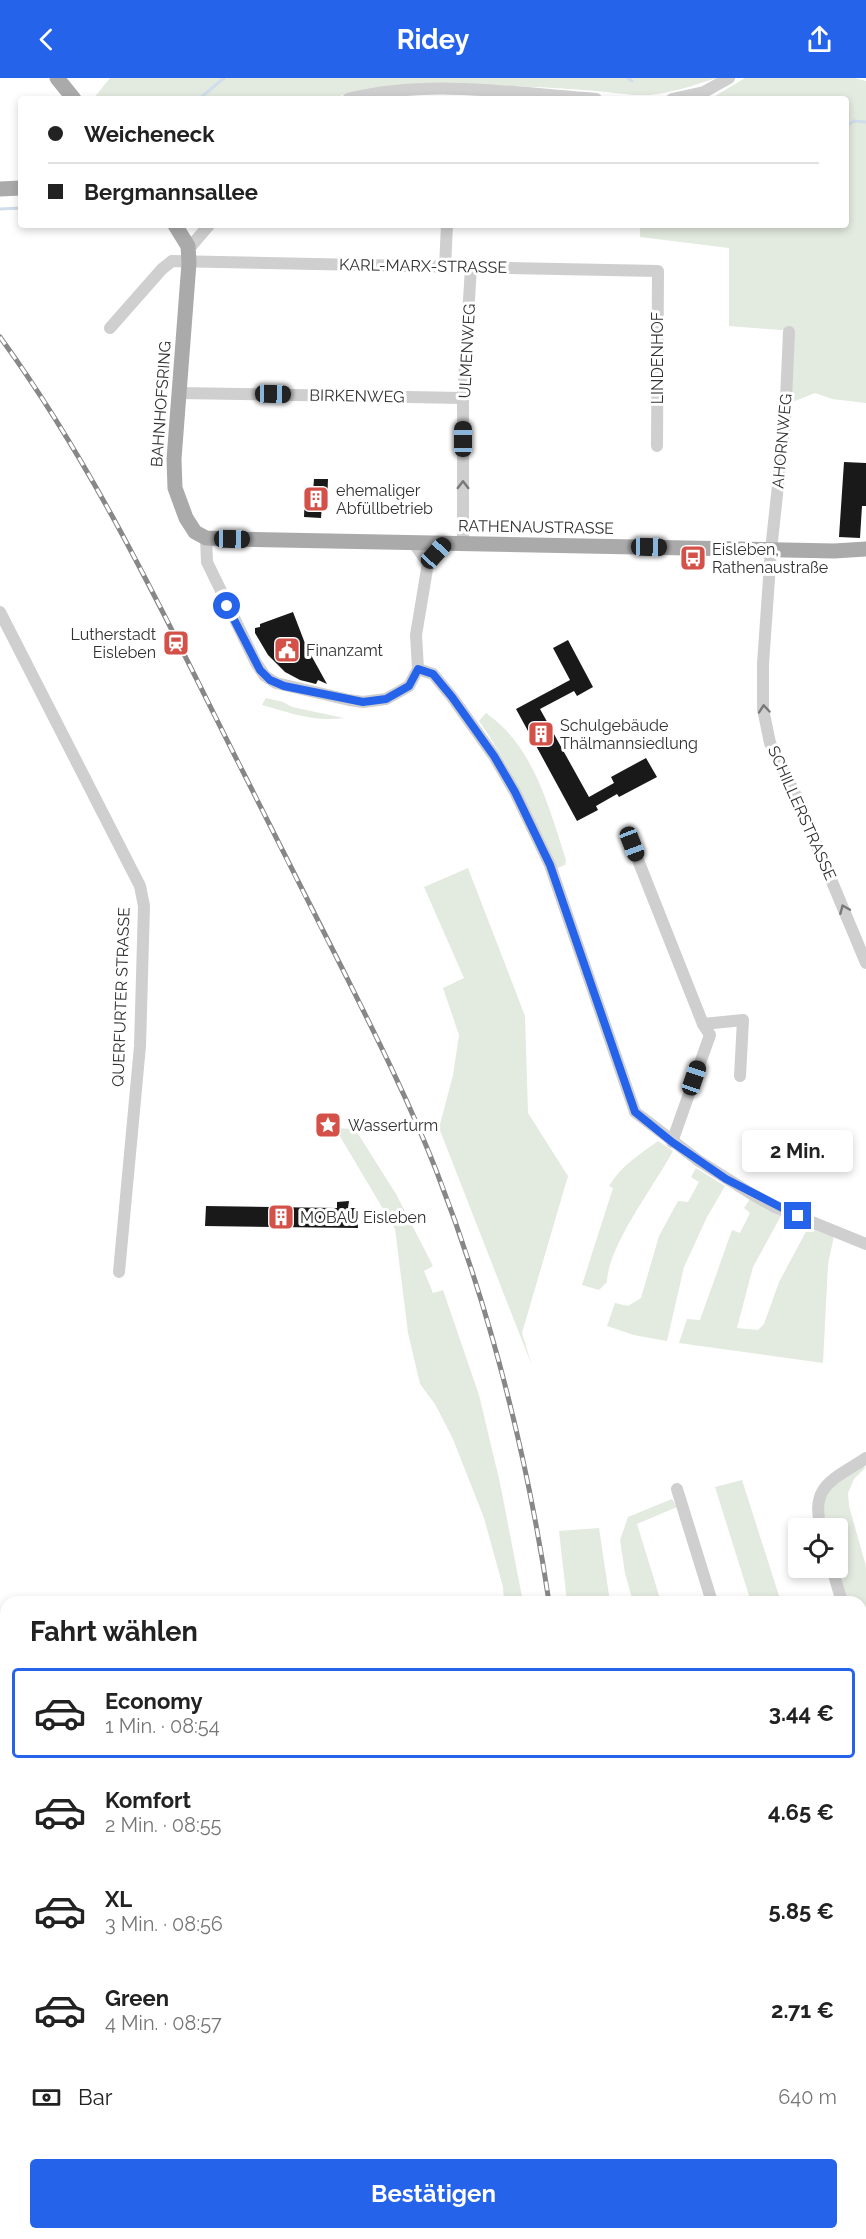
<!DOCTYPE html>
<html lang="de">
<head>
<meta charset="utf-8">
<style>
  :root { --surface:#fff; --page:#f6f6f6; --text:#222; --muted:#767676; --line:#e0e0e0; --accent:#2563eb }
  body { margin:0; font-family:Raleway,sans-serif; background:var(--page); color:var(--text); height:100vh; display:flex; flex-direction:column; font-size:22px; white-space:nowrap }
  * { box-sizing:border-box; margin:0 }
  p { font-size:20px; color:var(--muted) }
  .icon { flex:none; width:33px; height:33px; fill:none; stroke:currentColor; stroke-width:2; stroke-linecap:round; stroke-linejoin:round }
  .map { position:relative; flex:1; overflow:hidden }
  .sheet { position:absolute; left:0px; top:1518px; width:867px; height:644px; display:flex; flex-direction:column; background:var(--surface); border-radius:18px 18px 0 0; box-shadow:0 3px 9px #0003 }
  .sheet>* { flex:none }
  .top-card { position:absolute; left:18px; top:18px; width:831px; height:132px; border-radius:6px; box-shadow:0 3px 9px #0003; display:grid; align-content:center; height:132px; padding:0 30px; background:var(--surface) }
  .buttons { position:absolute; left:788px; top:1440px; display:grid; gap:12px }
  .buttons a { display:grid; place-items:center; width:60px; height:60px; border-radius:6px; background:var(--surface); box-shadow:0 3px 9px #0003; font-size:30px }
  .end { position:absolute; width:27px; height:27px; margin:-14px; border:8px solid #2563eb; background:#fff; box-shadow:0 0 0 3px #fff }
  .from { border-radius:50% }
  .bubble { position:absolute; height:42px; border-radius:6px; background:var(--surface); box-shadow:0 3px 9px #0003; font-size:20px; font-weight:700; line-height:42px; text-align:center }
  .car { position:absolute; width:18px; height:36px; margin:-18px -9px; border-radius:8px; box-shadow:0 0 4px 2px #0007; background:linear-gradient(#222 24%,#8ab4d8 0 40%,#222 0 76%,#8ab4d8 0 86%,#222 0) }
  .top-card b { display:flex; align-items:center; gap:21px; height:57px; font-size:22px }
  .top-card b+b { border-top:2px solid var(--line) }
  .top-card i { width:15px; height:15px; background:var(--text) }
  ul { padding:0; list-style:none }
  li { display:flex; align-items:center; gap:18px; height:90px; margin:0 12px 9px; padding:0 18px; border:3px solid transparent; border-radius:6px }
  li div { flex:1 }
  li b { display:block; font-size:22px }
  li em { font-style:normal; font-weight:700 }
  li.on { border-color:var(--accent) }
  li>.icon { width:54px; height:54px; stroke-width:1.5 }
  h2 { padding:0 30px; font-size:27px; line-height:72px }
  .pay { display:flex; align-items:center; gap:15px; height:66px; padding:0 30px; font-size:22px }
  .pay p { margin-inline-start:auto }
  .action { display:flex; gap:12px; margin-top:auto; padding:12px 30px }
  .action a { flex:1; height:69px; border-radius:6px; background:var(--accent); color:#fff; font-size:24px; font-weight:700; line-height:69px; text-align:center }
  header { display:flex; justify-content:space-between; align-items:center; height:78px; padding:0 30px; background:var(--accent); color:#fff; font-size:27px; font-weight:700 }
  .map>svg:first-child { display:block }
  .green { fill:#e3eadf }
  .lines { fill:none; stroke-linecap:round; stroke-linejoin:round }
  .stream { stroke:#d0ddea; stroke-width:3 }
  .building { fill:#191919 }
  .minor { stroke:#cfcfcf; stroke-width:12 }
  .major { stroke:#aaa; stroke-width:15 }
  .rail-casing { stroke:#878787; stroke-width:5 }
  .rail { stroke:#fff; stroke-width:3; stroke-dasharray:9; stroke-linecap:butt }
  .oneway { stroke:#797979 }
  .route { stroke:#2563eb; stroke-width:8 }
  .labels { text-anchor:middle; dominant-baseline:central; stroke-width:6; stroke-linejoin:round; paint-order:stroke }
  .street-label { font-size:16px; fill:#323232; stroke:#fff }
  .poi-label { font-size:16px; fill:#323232; stroke:#fff; text-anchor:start }
</style>
</head>
<body>
<header><svg class="icon" aria-label="back" viewBox="0 0 24 24"><path d="M15 5l-7 7 7 7"/></svg>Ridey<svg class="icon" aria-label="share" viewBox="0 0 24 24"><path d="M12 15V3M7 8l5-5 5 5M5 13v7h14v-7"/></svg></header>
<div class="map">
<svg width="866" height="2161" viewBox="0 0 866 2161">
  <rect width="100%" height="100%" fill="#fff"/>
  <g class="green">
    <path d="M110,0H716C696,7 671,15 650,17C632,18 612,14 595,13C539,8 374,0 332,21H93Z"/>
    <polygon points="745,0 855,0 866,3 866,325 832,321 815,315 795,323 789,321 793,253 729,248 729,170 640,159 640,147 846,147 846,21 710,21"/>
    <path d="M266,620L283,624L292,629L344,640C313,644 291,635 262,627Z"/>
    <path d="M486,635C534,668 549,730 566,782L565,787L555,791C535,739 511,689 479,643Z"/>
    <polygon points="468,790 525,938 528,1035 568,1098 522,1255 532,1288 439,1050 453,997 459,957 443,910 464,900 424,809"/>
    <polygon points="335,1050 355,1051 396,1116 433,1188 424,1193 433,1215 443,1212 479,1317 500,1405 523,1524 504,1524 503,1509 484,1440 453,1361 435,1326 420,1306 408,1255 395,1151"/>
    <path d="M658,1063L673,1073C655,1107 608,1167 607,1204L599,1212L582,1207L613,1110L609,1108C620,1089 640,1076 658,1063Z"/>
    <polygon points="696,1090 725,1108 707,1139 684,1189 667,1263 634,1257 607,1248 615,1225 628,1228 641,1220 659,1158 678,1123 688,1124 699,1104 691,1099"/>
    <polygon points="750,1121 782,1136 753,1189 737,1250 758,1252 764,1246 779,1204 809,1148 834,1158 828,1186 823,1285 679,1265 687,1241 700,1242 732,1152 740,1155 750,1135 744,1130"/>
    <polygon points="863,1386 865,1390 854,1401 848,1415 849,1428 866,1488 866,1626 863,1624 861,1594 865,1590 861,1576 861,1524 846,1524 837,1490 837,1450 826,1450 822,1424 827,1413"/>
    <polygon points="742,1402 781,1524 751,1524 715,1409"/>
    <polygon points="672,1421 677,1429 637,1446 661,1524 633,1524 625,1495 620,1462 628,1439"/>
    <polygon points="599,1450 610,1524 567,1524 559,1453"/>
    <polygon points="861,1984 866,1990 866,2122 861,2121"/>
  </g>
  <g class="lines">
    <g class="stream">
      <polyline points="628,0 632,3"/>
      <polyline points="199,21 224,0"/>
      <polyline points="846,48 854,43 866,44"/>
      <polyline points="0,131 21,130"/>
    </g>
  </g>
  <g class="building">
    <polygon points="844,384 866,385 866,428 862,428 860,460 839,459"/>
    <polygon points="314,401 328,401 327,427 322,427 321,440 304,439 305,414 313,414"/>
    <polygon points="293,534 306,568 327,606 318,602 316,606 300,602 285,594 268,577 255,555 255,550 260,549 260,546"/>
    <polygon points="568,562 593,609 577,618 574,613 540,631 589,719 614,705 611,699 646,680 657,699 619,719 617,716 596,728 598,732 577,743 516,631 570,602 553,570"/>
    <polygon points="349,1123 348,1130 357,1130 358,1150 205,1148 206,1128 337,1130 337,1124"/>
  </g>
  <g class="lines">
    <g class="minor">
      <path d="M348,21C429,1 514,15 596,21"/>
      <polyline points="672,21 704,14 729,0"/>
      <polyline points="188,168 192,167 209,147"/>
      <polyline points="445,189 447,147"/>
      <polyline points="110,250 162,191 172,183 658,193 657,368"/>
      <polyline points="789,254 785,343 771,472 763,586 763,631 770,665 797,720 866,885"/>
      <polyline points="178,315 463,320"/>
      <polyline points="206,460 207,484 256,585 265,598 276,605 349,622 363,624 386,621 409,608 418,591 416,557 428,485 445,465"/>
      <polyline points="413,464 428,485"/>
      <polyline points="463,465 463,320 471,189"/>
      <polyline points="0,534 140,808 144,828 140,968 119,1194"/>
      <polyline points="418,591 433,596 452,619 494,678 515,714 550,787 635,1034 699,1083 750,1115 775,1129 866,1166"/>
      <polyline points="632,767 703,946 710,957 672,1064"/>
      <polyline points="703,946 743,942 740,998"/>
      <polyline points="677,1411 712,1524"/>
      <path d="M821,1450C809,1407 835,1401 866,1380"/>
      <polyline points="832,1490 842,1524"/>
      <polyline points="861,1786 866,1785"/>
      <polyline points="0,1933 6,1935"/>
      <polyline points="861,1944 866,1944"/>
      <polyline points="861,2129 866,2131"/>
      <polyline points="708,2161 708,2156"/>
    </g>
    <g class="major">
      <polyline points="57,0 74,21"/>
      <polyline points="0,111 21,110"/>
      <polyline points="175,147 188,168 189,185 174,381 175,410 186,440 195,454 206,460 232,461 834,473 866,471"/>
    </g>
    <defs>
      <g id="rail">
        <path d="M0,259C96,391 165,539 238,684C273,753 307,822 342,890C375,956 409,1023 436,1092C490,1231 527,1377 549,1524"/>
        <polyline points="533,2161 534,2156"/>
      </g>
    </defs>
    <use href="#rail" class="rail-casing"/>
    <use href="#rail" class="rail"/>
  </g>
  <defs><path id="oneway-chevron" d="M-2-3.5L2.5 0L-2 3.5" fill="none" stroke-width="1.6" stroke-linecap="round" stroke-linejoin="round" transform="scale(1.5)"/></defs>
  <g class="oneway">
    <use href="#oneway-chevron" transform="translate(463 407) rotate(-90)"/>
    <use href="#oneway-chevron" transform="translate(764 631) rotate(-95)"/>
    <use href="#oneway-chevron" transform="translate(844 831) rotate(-113)"/>
  </g>
  <g class="lines">
    <polyline class="route" points="227,528 260,592 270,602 284,608 363,624 386,621 409,608 418,591 433,596 452,619 494,678 515,714 550,787 635,1034 672,1064 726,1101 798,1138"/>
  </g>
  <defs>
    <symbol id="building-square" viewBox="-11 -11 22 22"><rect x="-9" y="-9" width="18" height="18" rx="4" fill="#d45149" stroke="#fff"/><path d="M-4-6H4V6H1V3H-1V6H-4ZM-2.5-4.3h1.7v1.8h-1.7ZM.8-4.3h1.7v1.8H.8ZM-2.5-1h1.7V.8h-1.7ZM.8-1h1.7V.8H.8Z" fill="#fff"/></symbol>
    <symbol id="bus-square" viewBox="-11 -11 22 22"><rect x="-9" y="-9" width="18" height="18" rx="4" fill="#d45149" stroke="#fff"/><path d="M-5-6H5V4H4V6H2V4H-2V6H-4V4H-5ZM-3.5-4V0h7V-4ZM-3.5 1.2v1.5H-2V1.2ZM2 1.2v1.5H3.5V1.2Z" fill="#fff"/></symbol>
    <symbol id="station-square" viewBox="-11 -11 22 22"><rect x="-9" y="-9" width="18" height="18" rx="4" fill="#d45149" stroke="#fff"/><path d="M-3-6H3Q5-6 5-4V2Q5 4 3 4L4.5 6H3L1.5 4h-3L-3 6H-4.5L-3 4Q-5 4-5 2V-4Q-5-6-3-6ZM-3.5-4v3h7v-3ZM-3.5 1v1.5H-2V1ZM2 1v1.5H3.5V1Z" fill="#fff"/></symbol>
    <symbol id="civic-square" viewBox="-11 -11 22 22"><rect x="-9" y="-9" width="18" height="18" rx="4" fill="#d45149" stroke="#fff"/><path d="M-.6-6.5H3V-4.5H.6V-3L4-1V1h2V6H-6V1h2V-1L-.6-3ZM-1.2 2.5V6h2.4V2.5Z" fill="#fff"/></symbol>
    <symbol id="sight-square" viewBox="-11 -11 22 22"><rect x="-9" y="-9" width="18" height="18" rx="4" fill="#d45149" stroke="#fff"/><path d="M0-6L1.8-2.2L6-1.7L2.9 1.2L3.7 5.4L0 3.3L-3.7 5.4L-2.9 1.2L-6-1.7L-1.8-2.2Z" fill="#fff"/></symbol>
  </defs>
  <g fill-rule="evenodd">
    <use href="#building-square" x="301" y="406" width="30" height="30"/>
    <use href="#bus-square" x="678" y="465" width="30" height="30"/>
    <use href="#station-square" x="161" y="550" width="30" height="30"/>
    <use href="#civic-square" x="272" y="557" width="30" height="30"/>
    <use href="#building-square" x="526" y="641" width="30" height="30"/>
    <use href="#sight-square" x="313" y="1032" width="30" height="30"/>
    <use href="#building-square" x="266" y="1124" width="30" height="30"/>
  </g>
  <g class="labels">
    <g class="street-label">
      <text transform="translate(423 188) rotate(1)">KARL-MARX-STRASSE</text>
      <text transform="translate(467 273) rotate(-87)">ULMENWEG</text>
      <text transform="translate(657 280) rotate(-90)">LINDENHOF</text>
      <text transform="translate(357 318) rotate(1)">BIRKENWEG</text>
      <text transform="translate(161 326) rotate(-86)">BAHNHOFSRING</text>
      <text transform="translate(782 363) rotate(-85)">AHORNWEG</text>
      <text transform="translate(536 449) rotate(1)">RATHENAUSTRASSE</text>
      <text transform="translate(802 735) rotate(66)">SCHILLERSTRASSE</text>
      <text transform="translate(121 919) rotate(-88)">QUERFURTER STRASSE</text>
    </g>
    <g class="poi-label">
      <text x="336" y="412">ehemaliger<tspan x="336" dy="18">Abfüllbetrieb</tspan></text>
      <text x="712" y="471">Eisleben,<tspan x="712" dy="18">Rathenaustraße</tspan></text>
      <text x="156" y="556" text-anchor="end">Lutherstadt<tspan x="156" dy="18">Eisleben</tspan></text>
      <text x="306" y="572">Finanzamt</text>
      <text x="560" y="647">Schulgebäude<tspan x="560" dy="18">Thälmannsiedlung</tspan></text>
      <text x="348" y="1047">Wasserturm</text>
      <text x="300" y="1139">MOBAU Eisleben</text>
    </g>
  </g>
</svg>
<div class="buttons">
<a><svg class="icon" aria-label="locate" viewBox="0 0 24 24"><circle cx="12" cy="12" r="6"/><path d="M12 2v4M12 18v4M2 12h4M18 12h4"/></svg></a>
</div>
<i class="end from" style="left:227px;top:528px"></i>
<i class="end" style="left:798px;top:1138px"></i>
<div class="bubble" style="left:742px;top:1052px;width:111px">2 Min.</div>
<i class="car" style="left:273px;top:316px;rotate:91deg"></i>
<i class="car" style="left:463px;top:361px;rotate:0deg"></i>
<i class="car" style="left:232px;top:461px;rotate:91deg"></i>
<i class="car" style="left:649px;top:469px;rotate:91deg"></i>
<i class="car" style="left:436px;top:475px;rotate:42deg"></i>
<i class="car" style="left:632px;top:766px;rotate:159deg"></i>
<i class="car" style="left:694px;top:1000px;rotate:19deg"></i>
<div class="top-card">
<b><i class="from"></i>Weicheneck</b>
<b><i></i>Bergmannsallee</b>
</div>
<section class="sheet">
<h2>Fahrt wählen</h2>
<ul>
<li class="on"><svg class="icon" aria-label="car" viewBox="0 0 24 24"><path d="M5 17H2v-5l4-1 3-4h7l3 4 3 1v5h-3M9 17h6M6 11h13"/><circle cx="7" cy="17" r="2"/><circle cx="17" cy="17" r="2"/></svg><div><b>Economy</b><p>1 Min. · 08:54</p></div><em>3.44 €</em></li>
<li><svg class="icon" aria-label="car" viewBox="0 0 24 24"><path d="M5 17H2v-5l4-1 3-4h7l3 4 3 1v5h-3M9 17h6M6 11h13"/><circle cx="7" cy="17" r="2"/><circle cx="17" cy="17" r="2"/></svg><div><b>Komfort</b><p>2 Min. · 08:55</p></div><em>4.65 €</em></li>
<li><svg class="icon" aria-label="car" viewBox="0 0 24 24"><path d="M5 17H2v-5l4-1 3-4h7l3 4 3 1v5h-3M9 17h6M6 11h13"/><circle cx="7" cy="17" r="2"/><circle cx="17" cy="17" r="2"/></svg><div><b>XL</b><p>3 Min. · 08:56</p></div><em>5.85 €</em></li>
<li><svg class="icon" aria-label="car" viewBox="0 0 24 24"><path d="M5 17H2v-5l4-1 3-4h7l3 4 3 1v5h-3M9 17h6M6 11h13"/><circle cx="7" cy="17" r="2"/><circle cx="17" cy="17" r="2"/></svg><div><b>Green</b><p>4 Min. · 08:57</p></div><em>2.71 €</em></li>
</ul>
<div class="pay"><svg class="icon" aria-label="cash" viewBox="0 0 24 24"><path d="M3 7h18v10H3z"/><circle cx="12" cy="12" r="2"/></svg>Bar<p>640 m</p></div>
<div class="action"><a>Bestätigen</a></div>
</section>
</div>
</body>
</html>
